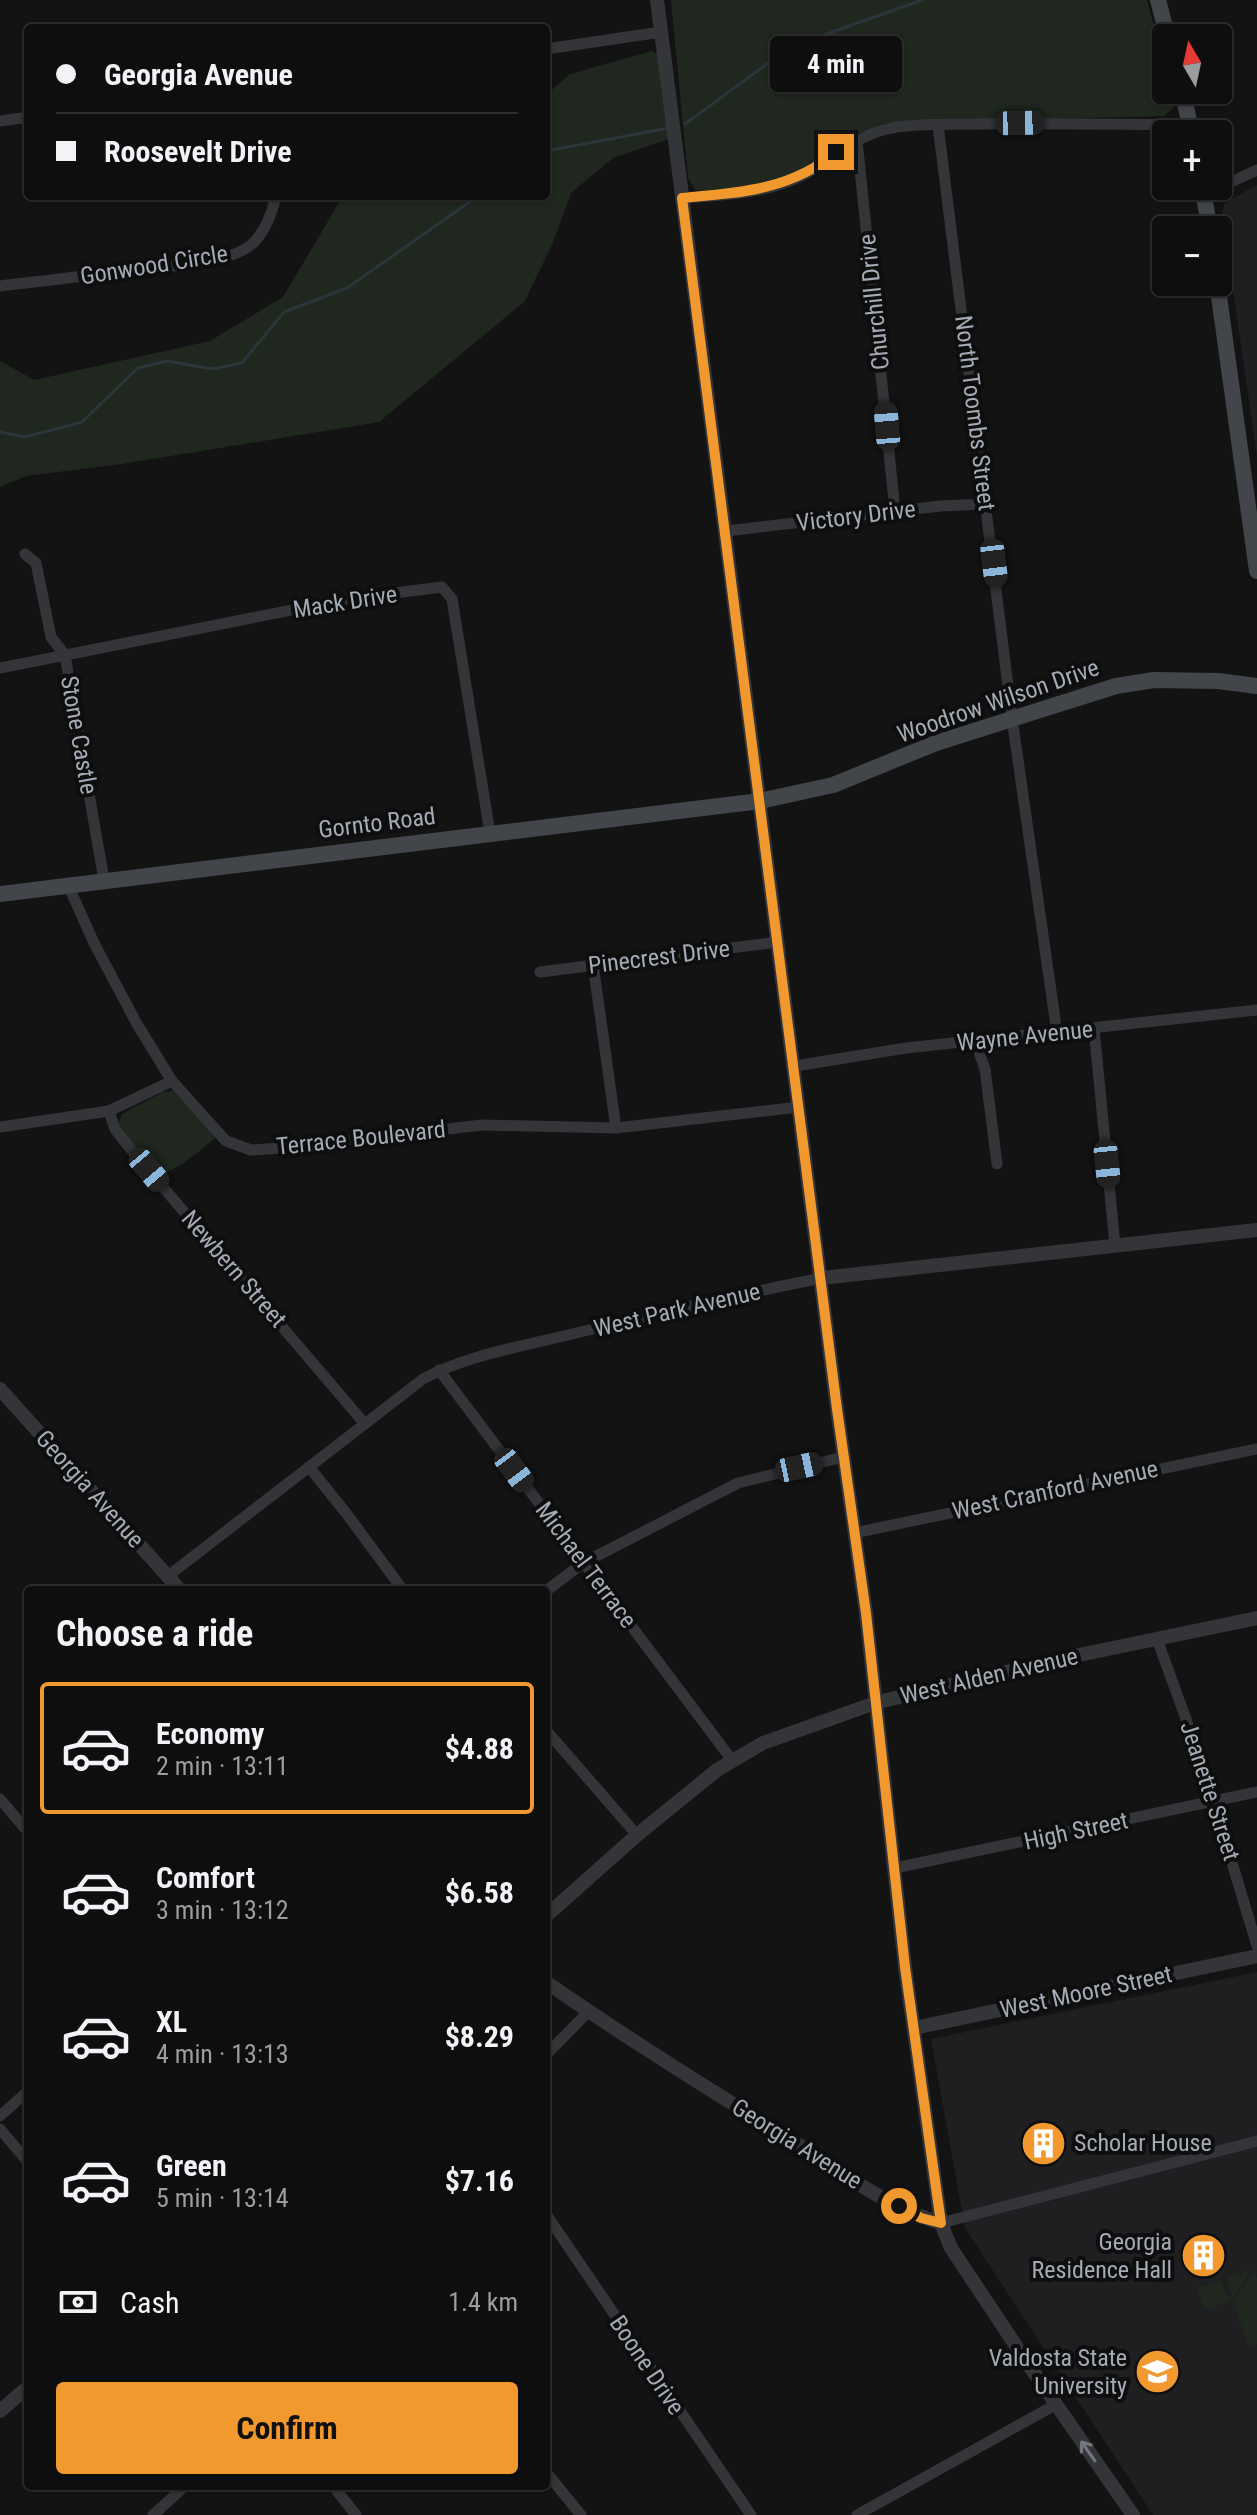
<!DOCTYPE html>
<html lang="en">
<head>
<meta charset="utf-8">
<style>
  :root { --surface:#0e0e0f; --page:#1c1c1d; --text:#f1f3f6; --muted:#9b9c9e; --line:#2e2e2f; --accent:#f1982e }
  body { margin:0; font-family:"Roboto Condensed",sans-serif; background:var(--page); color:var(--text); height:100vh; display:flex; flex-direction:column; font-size:30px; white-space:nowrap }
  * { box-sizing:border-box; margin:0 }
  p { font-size:26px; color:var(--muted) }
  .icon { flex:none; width:44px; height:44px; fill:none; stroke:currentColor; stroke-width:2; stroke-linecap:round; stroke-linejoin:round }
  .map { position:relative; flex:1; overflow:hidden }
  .panel { position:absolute; left:24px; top:1586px; width:526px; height:904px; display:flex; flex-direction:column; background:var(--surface); border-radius:8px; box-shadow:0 2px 6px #0004,0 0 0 2px var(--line) }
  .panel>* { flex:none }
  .banner { position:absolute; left:24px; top:24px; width:526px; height:176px; border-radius:8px; box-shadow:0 2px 6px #0004,0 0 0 2px var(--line); display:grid; align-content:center; height:176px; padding:0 32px; background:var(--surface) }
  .needle { width:52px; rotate:351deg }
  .controls { position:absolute; left:1152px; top:24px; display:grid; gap:16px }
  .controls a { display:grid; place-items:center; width:80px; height:80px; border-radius:8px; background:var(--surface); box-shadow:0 2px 6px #0004,0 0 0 2px var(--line); font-size:40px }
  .end { position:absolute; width:36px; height:36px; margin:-18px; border:10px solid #f1982e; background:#111; box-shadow:0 0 0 4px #111 }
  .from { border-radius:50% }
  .bubble { position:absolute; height:56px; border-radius:8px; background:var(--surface); box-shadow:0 2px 6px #0004,0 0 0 2px var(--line); font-size:26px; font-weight:700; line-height:56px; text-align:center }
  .car { position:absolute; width:24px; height:48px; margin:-24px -12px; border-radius:10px; box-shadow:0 0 6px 2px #0007; background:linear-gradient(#222 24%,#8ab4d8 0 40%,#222 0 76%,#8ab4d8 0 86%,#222 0) }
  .banner b { display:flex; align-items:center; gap:28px; height:76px; font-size:30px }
  .banner b+b { border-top:2px solid var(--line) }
  .banner i { width:20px; height:20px; background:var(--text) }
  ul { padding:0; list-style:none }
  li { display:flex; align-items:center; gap:24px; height:132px; margin:0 16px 12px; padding:0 16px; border:4px solid transparent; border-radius:8px }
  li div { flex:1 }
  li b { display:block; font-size:30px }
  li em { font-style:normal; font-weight:700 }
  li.current { border-color:var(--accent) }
  li>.icon { width:72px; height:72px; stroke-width:1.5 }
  h2 { padding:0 32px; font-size:36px; line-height:96px }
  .pay { display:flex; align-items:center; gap:20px; height:88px; padding:0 32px; font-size:30px }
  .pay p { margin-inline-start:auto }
  .cta { display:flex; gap:16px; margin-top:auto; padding:16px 32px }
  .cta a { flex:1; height:92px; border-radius:8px; background:var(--accent); color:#111; font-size:32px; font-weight:700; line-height:92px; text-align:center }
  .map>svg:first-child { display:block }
  .built { fill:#1f1f21 }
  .green { fill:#1f271f }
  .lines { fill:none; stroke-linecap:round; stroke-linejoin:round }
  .stream { stroke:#2b353a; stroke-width:3 }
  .minor { stroke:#343539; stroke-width:11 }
  .tertiary { stroke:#343539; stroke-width:14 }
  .secondary { stroke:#424549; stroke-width:16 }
  .oneway { stroke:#72767d }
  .route { stroke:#f1982e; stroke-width:10 }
  .labels { text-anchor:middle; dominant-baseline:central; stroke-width:8; stroke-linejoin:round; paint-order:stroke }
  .street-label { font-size:24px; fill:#a4abb5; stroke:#0e0e0f }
  .poi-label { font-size:24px; fill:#a4abb5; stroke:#0e0e0f; text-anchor:end }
</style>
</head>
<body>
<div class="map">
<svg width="1257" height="2515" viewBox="0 0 1257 2515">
  <rect width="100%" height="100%" fill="#131314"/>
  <g class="built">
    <polygon points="1257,185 1257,457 1222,213 1224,203"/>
    <polygon points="1257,1972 1257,2515 1153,2515 965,2228 931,2039"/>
  </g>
  <g class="green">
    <path d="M671,0H1147L1166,72V90H1171L1173,108L1164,116L885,123C869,128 854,134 840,144C823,156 808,171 788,178C762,189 730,188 702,191L695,190L688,178Z"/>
    <polygon points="652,51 659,55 669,139 613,158 571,193 552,245 524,302 379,422 122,464 26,476 0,487 0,361 34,380 210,341 283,297 343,196 546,196 546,95 570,74"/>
    <path d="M173,1091L216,1137C197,1154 180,1167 157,1177L117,1128L122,1114L163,1092Z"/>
    <polygon points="1253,2268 1232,2299 1227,2277 1236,2274 1240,2276 1244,2271"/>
    <polygon points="1254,2271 1257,2279 1257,2344 1250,2346 1248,2345 1233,2302"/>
    <polygon points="1220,2280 1230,2301 1205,2310 1197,2288"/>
  </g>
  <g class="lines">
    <g class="stream">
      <polyline points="685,124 790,47 922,0"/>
      <polyline points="546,151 669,128"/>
      <polyline points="0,432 25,437 82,422 138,368 167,361 212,369 242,363 284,312 347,288 478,196"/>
    </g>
    <g class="minor">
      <polyline points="546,49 661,32"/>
      <polyline points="0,121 28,117"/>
      <polyline points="938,125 1012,718 1057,1033"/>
      <polyline points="857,140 895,511"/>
      <polyline points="1203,195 1257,170"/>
      <path d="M682,198C722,195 765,194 801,176C833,161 855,134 892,128C919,123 949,125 977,124C1048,123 1119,124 1190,125"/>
      <path d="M0,286C43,281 87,276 130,270C163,267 225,265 251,245C265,233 272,213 276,196"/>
      <polyline points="726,531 940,506 986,504"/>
      <polyline points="25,554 36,563 51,637 65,655 104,880"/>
      <polyline points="0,668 347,599 442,587 452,599 490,833"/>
      <polyline points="68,885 94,943 137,1024 172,1081 226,1141 251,1150 283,1148 482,1125 616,1128 799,1107"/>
      <polyline points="593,964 616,1128"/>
      <polyline points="540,972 778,942"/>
      <polyline points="1094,1028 1115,1245"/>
      <polyline points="975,1041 985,1069 997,1164"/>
      <polyline points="795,1066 906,1048 1257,1010"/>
      <polyline points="109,1111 115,1129 133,1152 365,1424"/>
      <polyline points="0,1127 109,1111 172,1081"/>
      <polyline points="439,1370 732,1760"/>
      <polyline points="309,1467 346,1513 403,1590"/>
      <polyline points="854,1533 1257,1449"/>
      <path d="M168,1576L423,1379C469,1354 525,1346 576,1333C657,1314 739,1294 822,1278"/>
      <polyline points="546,1591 583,1563 738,1483 843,1457"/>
      <polyline points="1157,1639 1203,1766 1257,1946"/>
      <polyline points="546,1730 637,1835"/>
      <polyline points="0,1799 28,1832"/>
      <polyline points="895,1868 1257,1792"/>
      <polyline points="546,2055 589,2011"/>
      <polyline points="0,2116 28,2091"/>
      <polyline points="0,2129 28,2162"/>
      <polyline points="546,2214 751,2515"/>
      <polyline points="941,2223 1257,2141"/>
      <polyline points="546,2472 581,2515"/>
      <polyline points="333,2486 356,2515"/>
      <polyline points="153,2515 185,2486"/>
      <polyline points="857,2515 1055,2405"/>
    </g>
    <g class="tertiary">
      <polyline points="657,0 837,1409 866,1613 905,1967 941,2223 951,2248 1028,2364 1133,2515"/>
      <polyline points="822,1278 1257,1230"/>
      <polyline points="0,1389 180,1590"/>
      <polyline points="546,1916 637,1835 717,1770 763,1743 878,1702 1079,1655 1257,1618"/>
      <path d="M546,1982C628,2039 712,2091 797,2144C842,2173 889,2208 941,2223"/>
      <polyline points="914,2028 1257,1956"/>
      <polyline points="0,2411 28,2387"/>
    </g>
    <g class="secondary">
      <polyline points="1158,0 1168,38"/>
      <polyline points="1182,90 1192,134"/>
      <polyline points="1202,186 1210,230"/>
      <polyline points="1217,282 1257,571"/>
      <polyline points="0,894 760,801 833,785 936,743 1116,686 1154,680 1218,681 1257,686"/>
    </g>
  </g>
  <defs><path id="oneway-shaft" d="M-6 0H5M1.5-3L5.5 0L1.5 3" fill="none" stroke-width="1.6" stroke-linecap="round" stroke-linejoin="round" transform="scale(2)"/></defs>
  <use class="oneway" href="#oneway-shaft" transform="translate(1088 2451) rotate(-125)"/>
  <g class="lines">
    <path class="route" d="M836,152C792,190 738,193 682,198L837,1409L866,1613L905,1967L941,2223L921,2218L899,2206"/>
  </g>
  <defs>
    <symbol id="building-disc" viewBox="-11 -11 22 22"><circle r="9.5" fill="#f1982e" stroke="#0e0e0f"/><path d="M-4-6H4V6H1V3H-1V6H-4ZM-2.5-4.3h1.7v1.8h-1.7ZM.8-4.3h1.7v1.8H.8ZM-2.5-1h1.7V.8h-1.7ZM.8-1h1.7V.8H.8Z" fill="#fff"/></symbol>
    <symbol id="university-disc" viewBox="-11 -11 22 22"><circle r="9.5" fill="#f1982e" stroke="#0e0e0f"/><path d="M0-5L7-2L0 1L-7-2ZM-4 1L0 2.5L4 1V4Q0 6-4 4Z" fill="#fff"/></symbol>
  </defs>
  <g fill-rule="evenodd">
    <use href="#building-disc" x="1018" y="2118" width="51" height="51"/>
    <use href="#building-disc" x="1178" y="2230" width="51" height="51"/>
    <use href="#university-disc" x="1132" y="2346" width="51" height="51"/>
  </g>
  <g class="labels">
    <g class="street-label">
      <text transform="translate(154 265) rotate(-9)">Gonwood Circle</text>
      <text transform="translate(874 302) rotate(-96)">Churchill Drive</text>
      <text transform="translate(975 413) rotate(83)">North Toombs Street</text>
      <text transform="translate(856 516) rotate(-7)">Victory Drive</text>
      <text transform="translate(345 602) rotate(-9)">Mack Drive</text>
      <text transform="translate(998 701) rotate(-19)">Woodrow Wilson Drive</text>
      <text transform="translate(79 735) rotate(80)">Stone Castle</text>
      <text transform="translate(377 823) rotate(-7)">Gornto Road</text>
      <text transform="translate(659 957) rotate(-7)">Pinecrest Drive</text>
      <text transform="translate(1025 1036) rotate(-6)">Wayne Avenue</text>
      <text transform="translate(361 1138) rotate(-6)">Terrace Boulevard</text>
      <text transform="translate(234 1269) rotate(49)">Newbern Street</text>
      <text transform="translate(677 1310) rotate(-13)">West Park Avenue</text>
      <text transform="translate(90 1489) rotate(48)">Georgia Avenue</text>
      <text transform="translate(1055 1490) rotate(-12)">West Cranford Avenue</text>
      <text transform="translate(586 1565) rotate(53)">Michael Terrace</text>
      <text transform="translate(989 1676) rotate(-13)">West Alden Avenue</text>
      <text transform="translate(1210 1791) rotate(72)">Jeanette Street</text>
      <text transform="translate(1076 1831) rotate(-12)">High Street</text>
      <text transform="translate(1086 1992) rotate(-12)">West Moore Street</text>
      <text transform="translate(797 2144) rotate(32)">Georgia Avenue</text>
      <text transform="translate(647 2365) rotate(56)">Boone Drive</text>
    </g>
    <g class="poi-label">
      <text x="1074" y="2143" text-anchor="start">Scholar House</text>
      <text x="1172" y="2242">Georgia<tspan x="1172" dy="28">Residence Hall</tspan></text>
      <text x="1127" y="2358">Valdosta State<tspan x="1127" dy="28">University</tspan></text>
    </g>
  </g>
</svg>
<div class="controls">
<a><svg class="needle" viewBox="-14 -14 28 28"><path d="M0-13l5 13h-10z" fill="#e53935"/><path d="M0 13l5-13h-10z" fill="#9b9c9e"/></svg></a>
<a>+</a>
<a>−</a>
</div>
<i class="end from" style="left:899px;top:2206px"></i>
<i class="end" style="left:836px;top:152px"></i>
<div class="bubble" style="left:770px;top:36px;width:132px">4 min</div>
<i class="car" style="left:1020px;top:123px;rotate:89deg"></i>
<i class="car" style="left:887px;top:426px;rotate:355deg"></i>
<i class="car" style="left:994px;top:563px;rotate:173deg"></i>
<i class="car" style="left:1107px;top:1164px;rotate:174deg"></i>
<i class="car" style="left:149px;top:1170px;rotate:140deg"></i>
<i class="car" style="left:799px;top:1467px;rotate:78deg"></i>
<i class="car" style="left:514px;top:1470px;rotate:143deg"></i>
<div class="banner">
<b><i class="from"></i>Georgia Avenue</b>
<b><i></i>Roosevelt Drive</b>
</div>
<section class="panel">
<h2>Choose a ride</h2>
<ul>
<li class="current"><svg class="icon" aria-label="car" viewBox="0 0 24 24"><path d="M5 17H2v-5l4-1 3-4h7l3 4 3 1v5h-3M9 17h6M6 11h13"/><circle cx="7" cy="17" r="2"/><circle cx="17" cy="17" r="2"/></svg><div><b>Economy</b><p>2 min · 13:11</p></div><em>$4.88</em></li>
<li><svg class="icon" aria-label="car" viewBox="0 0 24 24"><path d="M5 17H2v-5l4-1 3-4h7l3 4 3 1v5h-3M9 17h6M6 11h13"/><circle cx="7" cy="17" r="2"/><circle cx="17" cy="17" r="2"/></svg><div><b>Comfort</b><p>3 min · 13:12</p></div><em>$6.58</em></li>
<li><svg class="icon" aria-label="car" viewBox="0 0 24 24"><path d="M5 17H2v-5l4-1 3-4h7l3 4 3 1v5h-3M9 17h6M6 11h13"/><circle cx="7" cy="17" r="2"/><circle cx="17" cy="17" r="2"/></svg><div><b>XL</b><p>4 min · 13:13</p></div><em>$8.29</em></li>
<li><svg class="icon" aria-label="car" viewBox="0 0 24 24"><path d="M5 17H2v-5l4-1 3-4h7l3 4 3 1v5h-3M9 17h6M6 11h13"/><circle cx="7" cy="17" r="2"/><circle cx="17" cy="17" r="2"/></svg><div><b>Green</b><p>5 min · 13:14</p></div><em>$7.16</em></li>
</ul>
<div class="pay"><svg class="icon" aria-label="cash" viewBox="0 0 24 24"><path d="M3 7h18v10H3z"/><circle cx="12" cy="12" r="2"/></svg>Cash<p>1.4 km</p></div>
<div class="cta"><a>Confirm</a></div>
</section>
</div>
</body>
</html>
